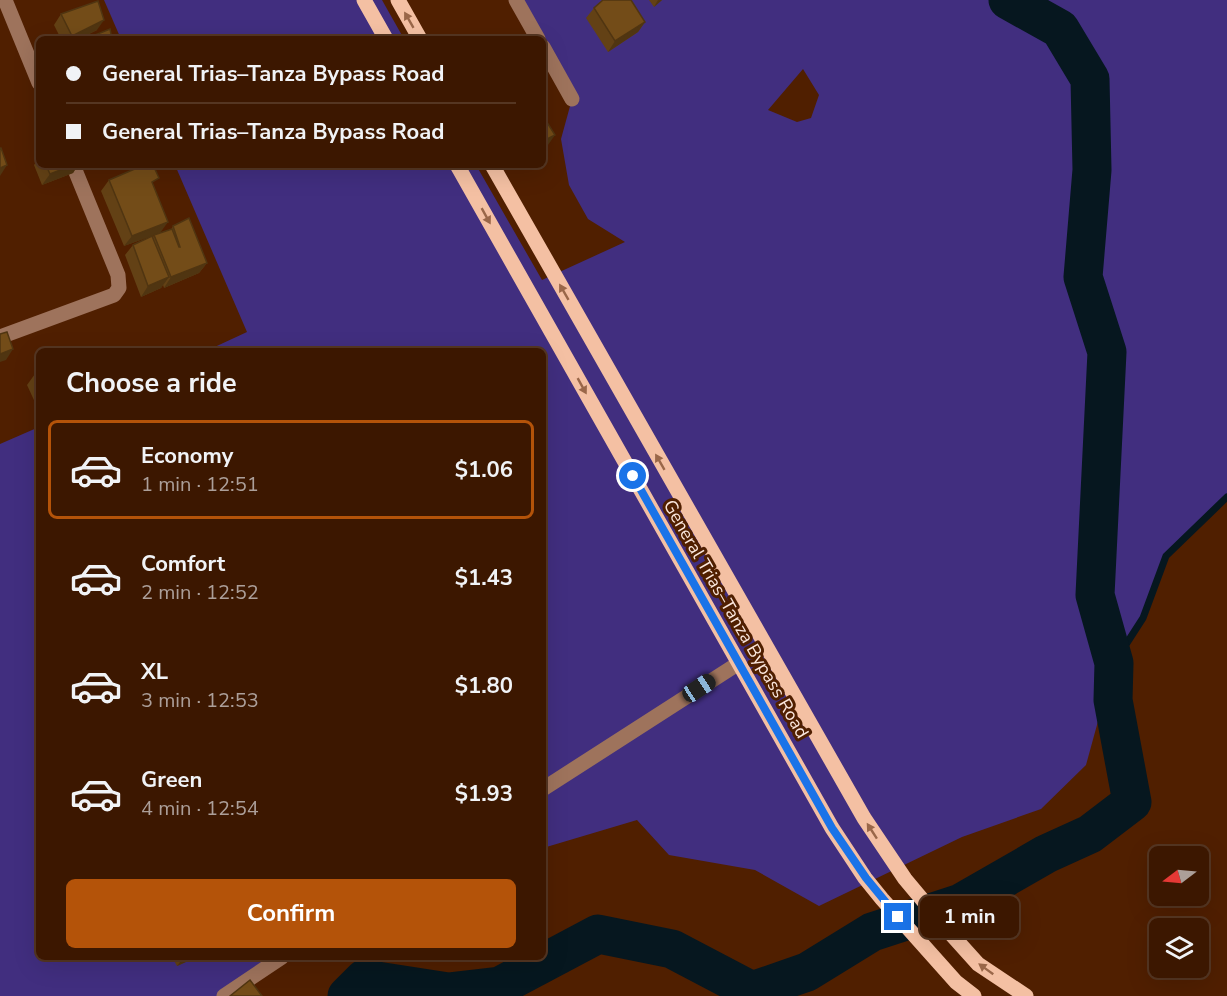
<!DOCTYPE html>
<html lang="en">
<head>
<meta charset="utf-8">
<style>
  :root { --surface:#3c1700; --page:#43200a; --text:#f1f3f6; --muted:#ac9f99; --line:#553622; --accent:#b45309 }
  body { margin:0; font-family:"Nunito Sans",sans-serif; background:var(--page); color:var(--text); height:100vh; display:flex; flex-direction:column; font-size:22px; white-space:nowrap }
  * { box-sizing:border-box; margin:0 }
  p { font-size:20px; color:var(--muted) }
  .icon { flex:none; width:33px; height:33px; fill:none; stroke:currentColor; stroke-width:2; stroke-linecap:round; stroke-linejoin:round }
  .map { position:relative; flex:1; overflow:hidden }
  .sheet { position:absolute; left:36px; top:348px; width:510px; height:612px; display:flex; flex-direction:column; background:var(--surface); border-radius:9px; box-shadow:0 6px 24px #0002,0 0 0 2px var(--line) }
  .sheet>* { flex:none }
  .top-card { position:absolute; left:36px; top:36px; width:510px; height:132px; border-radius:9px; box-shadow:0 6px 24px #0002,0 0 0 2px var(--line); display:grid; align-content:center; height:132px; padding:0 30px; background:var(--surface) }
  .needle { width:39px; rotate:254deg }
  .tools { position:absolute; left:1149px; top:846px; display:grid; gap:12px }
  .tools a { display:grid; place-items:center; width:60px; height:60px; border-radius:9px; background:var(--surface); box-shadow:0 6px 24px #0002,0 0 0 2px var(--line); font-size:30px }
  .end { position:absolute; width:27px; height:27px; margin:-14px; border:8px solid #1a73e8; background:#fff; box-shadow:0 0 0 3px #fff }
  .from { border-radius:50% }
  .bubble { position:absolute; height:42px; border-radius:9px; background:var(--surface); box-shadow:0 6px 24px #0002,0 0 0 2px var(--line); font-size:20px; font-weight:700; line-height:42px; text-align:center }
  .car { position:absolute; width:18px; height:36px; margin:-18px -9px; border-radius:8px; box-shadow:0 0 4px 2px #0007; background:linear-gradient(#222 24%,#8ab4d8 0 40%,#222 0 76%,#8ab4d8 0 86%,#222 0) }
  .top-card b { display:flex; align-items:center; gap:21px; height:57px; font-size:22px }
  .top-card b+b { border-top:2px solid var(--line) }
  .top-card i { width:15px; height:15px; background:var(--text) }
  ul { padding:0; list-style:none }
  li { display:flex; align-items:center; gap:18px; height:99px; margin:0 12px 9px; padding:0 18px; border:3px solid transparent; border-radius:9px }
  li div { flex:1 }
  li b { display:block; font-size:22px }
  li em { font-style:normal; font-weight:700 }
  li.active { border-color:var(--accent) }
  li>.icon { width:54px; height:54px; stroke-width:1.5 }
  h2 { padding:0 30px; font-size:27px; line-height:72px }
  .cta { display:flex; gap:12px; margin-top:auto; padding:12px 30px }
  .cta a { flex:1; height:69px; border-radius:9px; background:var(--accent); color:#fff; font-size:24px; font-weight:700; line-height:69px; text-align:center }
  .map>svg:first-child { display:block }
  .green { fill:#412e7f; fill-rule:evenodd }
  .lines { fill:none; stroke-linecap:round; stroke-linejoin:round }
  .stream { stroke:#06171f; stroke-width:7 }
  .river { stroke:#06171f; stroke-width:39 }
  .minor { stroke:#9e735c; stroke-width:15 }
  .major { stroke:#f4c0a3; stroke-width:15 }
  .wall { fill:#634115 }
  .shaded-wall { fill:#503511 }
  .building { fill:#734c18; stroke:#503511; stroke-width:1.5 }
  .oneway { fill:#9a6749 }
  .route { stroke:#1a73e8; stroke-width:8 }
  .labels { text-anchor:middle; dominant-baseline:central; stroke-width:6; stroke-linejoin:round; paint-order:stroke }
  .street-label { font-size:18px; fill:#fbe7dd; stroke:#501f00 }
</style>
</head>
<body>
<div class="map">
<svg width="1227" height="996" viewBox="0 0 1227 996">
  <rect width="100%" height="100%" fill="#501f00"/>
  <g class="green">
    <polygon points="104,0 382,0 404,39 121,39"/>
    <path d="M516,0H1227V497L1166,556L1143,618L1114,663L1086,765L1041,809L962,837L819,906L755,870L669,855L637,820L543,848V351H206L247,332L175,165H476L542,280L625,242L588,219L569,185L561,139L572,99ZM803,69L819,95L811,118L797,122L768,110Z"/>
    <polygon points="39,427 39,957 284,957 226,996 0,996 0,444"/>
  </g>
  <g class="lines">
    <polyline class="stream" points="1114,663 1143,618 1166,556 1227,497"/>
    <polyline class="river" points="347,996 364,979 448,992 500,986 598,934 672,949 752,991 807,972 872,932 961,903 1046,854 1090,834 1132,802 1113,700 1114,663 1095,595 1107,352 1083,277 1092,170 1090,79 1060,29 1008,0"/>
    <g class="minor">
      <polyline points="5,0 39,83"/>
      <polyline points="516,0 538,39"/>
      <polyline points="543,47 572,99"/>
      <polyline points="0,337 114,295 119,288 118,275 73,165"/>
      <polyline points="543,789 739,663"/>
      <polyline points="224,996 282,957"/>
    </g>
    <g class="major">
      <polyline points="364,0 386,39"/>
      <polyline points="398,0 420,39"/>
      <polyline points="457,165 832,828 865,878 882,899 956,982 974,996"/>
      <polyline points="492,165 864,818 905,879 951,934 978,964 1026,996"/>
    </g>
  </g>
  <g class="wall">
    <polygon points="649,0 662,0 654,7"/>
    <polygon points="594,8 645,22 638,32 608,52 586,18"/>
    <polygon points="61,14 97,30 79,39 61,39 54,25"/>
    <polygon points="39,158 39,165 78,165 73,173 42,185 34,165"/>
    <polygon points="109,180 153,186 160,233 171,230 173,226 207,263 199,273 164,288 163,285 161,288 141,297 125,255 133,245 153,237 154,235 124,246 101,191"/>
    <polygon points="39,372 39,411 27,385 35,374"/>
    <polygon points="172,957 197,957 177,966"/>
  </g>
  <g class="shaded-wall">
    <polygon points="658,0 662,0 654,7"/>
    <polygon points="104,20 97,30 79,39 69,39 72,36"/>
    <polygon points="645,22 638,32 608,52 615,41"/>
    <polygon points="555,135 548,145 543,148 543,141"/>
    <polygon points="7,165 0,176 0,168"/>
    <polygon points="73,165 78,165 73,173 42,185 50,174"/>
    <polygon points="168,222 160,233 124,246 132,236"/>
    <polygon points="207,263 199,273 164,288 171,277"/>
    <polygon points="169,277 161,288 141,297 148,286"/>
    <polygon points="13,349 6,360 0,362 0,354"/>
    <polygon points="184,957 197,957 177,966"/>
  </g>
  <g class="building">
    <polygon points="603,0 631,0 645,22 615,41 594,8"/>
    <polygon points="98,1 104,20 72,36 61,14"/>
    <polygon points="110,29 112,39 85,39"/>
    <polygon points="543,116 555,135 543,141"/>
    <polygon points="0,148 1,148 7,165 0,168"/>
    <polygon points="46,165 73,165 50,174"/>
    <polygon points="144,165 153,165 159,178 152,182 168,222 132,236 109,180"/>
    <polygon points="189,218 207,263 171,277 154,235 172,229 179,247 180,247 173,226"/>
    <polygon points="152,236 169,277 148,286 133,245"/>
    <polygon points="7,332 13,349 0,354 0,334"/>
    <polygon points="39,372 39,384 35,374"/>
    <polygon points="250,980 262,996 230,996"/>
  </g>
  <defs><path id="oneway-solid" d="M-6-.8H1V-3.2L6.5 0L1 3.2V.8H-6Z" transform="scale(1.5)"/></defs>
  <g class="oneway">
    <use href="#oneway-solid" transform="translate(409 20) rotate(-120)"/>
    <use href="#oneway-solid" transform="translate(486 216) rotate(61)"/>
    <use href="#oneway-solid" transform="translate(564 292) rotate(-120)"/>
    <use href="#oneway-solid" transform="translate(582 386) rotate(61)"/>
    <use href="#oneway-solid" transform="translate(660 462) rotate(-120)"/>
    <use href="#oneway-solid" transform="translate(872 831) rotate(-123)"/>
    <use href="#oneway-solid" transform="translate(986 969) rotate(-144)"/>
  </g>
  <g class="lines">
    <polyline class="route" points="633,476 832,828 866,878 898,917"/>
  </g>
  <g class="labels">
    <g class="street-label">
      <text transform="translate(736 619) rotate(60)">General Trias–Tanza Bypass Road</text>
    </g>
  </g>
</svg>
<div class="tools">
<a><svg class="needle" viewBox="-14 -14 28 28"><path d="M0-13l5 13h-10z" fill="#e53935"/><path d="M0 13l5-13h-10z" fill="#ac9f99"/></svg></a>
<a><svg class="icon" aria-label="layers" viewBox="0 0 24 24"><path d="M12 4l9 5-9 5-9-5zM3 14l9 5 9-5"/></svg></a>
</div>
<i class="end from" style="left:633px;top:476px"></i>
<i class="end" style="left:898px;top:917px"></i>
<div class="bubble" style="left:920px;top:896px;width:99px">1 min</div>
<i class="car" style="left:699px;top:688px;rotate:57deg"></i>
<div class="top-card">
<b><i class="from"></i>General Trias–Tanza Bypass Road</b>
<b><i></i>General Trias–Tanza Bypass Road</b>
</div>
<section class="sheet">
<h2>Choose a ride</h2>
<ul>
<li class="active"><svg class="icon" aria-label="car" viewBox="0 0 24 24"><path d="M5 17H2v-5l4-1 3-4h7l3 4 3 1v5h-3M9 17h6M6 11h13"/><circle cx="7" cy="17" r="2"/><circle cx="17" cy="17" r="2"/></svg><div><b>Economy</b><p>1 min · 12:51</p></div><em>$1.06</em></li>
<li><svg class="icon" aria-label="car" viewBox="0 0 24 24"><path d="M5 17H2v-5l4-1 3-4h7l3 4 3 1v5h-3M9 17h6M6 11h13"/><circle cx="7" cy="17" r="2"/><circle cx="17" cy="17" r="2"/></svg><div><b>Comfort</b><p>2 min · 12:52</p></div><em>$1.43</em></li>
<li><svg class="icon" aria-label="car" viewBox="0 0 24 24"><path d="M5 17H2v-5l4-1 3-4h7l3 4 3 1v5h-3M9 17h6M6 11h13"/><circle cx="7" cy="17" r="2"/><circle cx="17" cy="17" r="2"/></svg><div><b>XL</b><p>3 min · 12:53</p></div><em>$1.80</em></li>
<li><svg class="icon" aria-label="car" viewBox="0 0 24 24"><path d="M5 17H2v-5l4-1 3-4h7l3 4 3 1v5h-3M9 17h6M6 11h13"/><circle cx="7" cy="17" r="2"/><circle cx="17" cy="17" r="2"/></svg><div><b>Green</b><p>4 min · 12:54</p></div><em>$1.93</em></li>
</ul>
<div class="cta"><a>Confirm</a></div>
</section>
</div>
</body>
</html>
